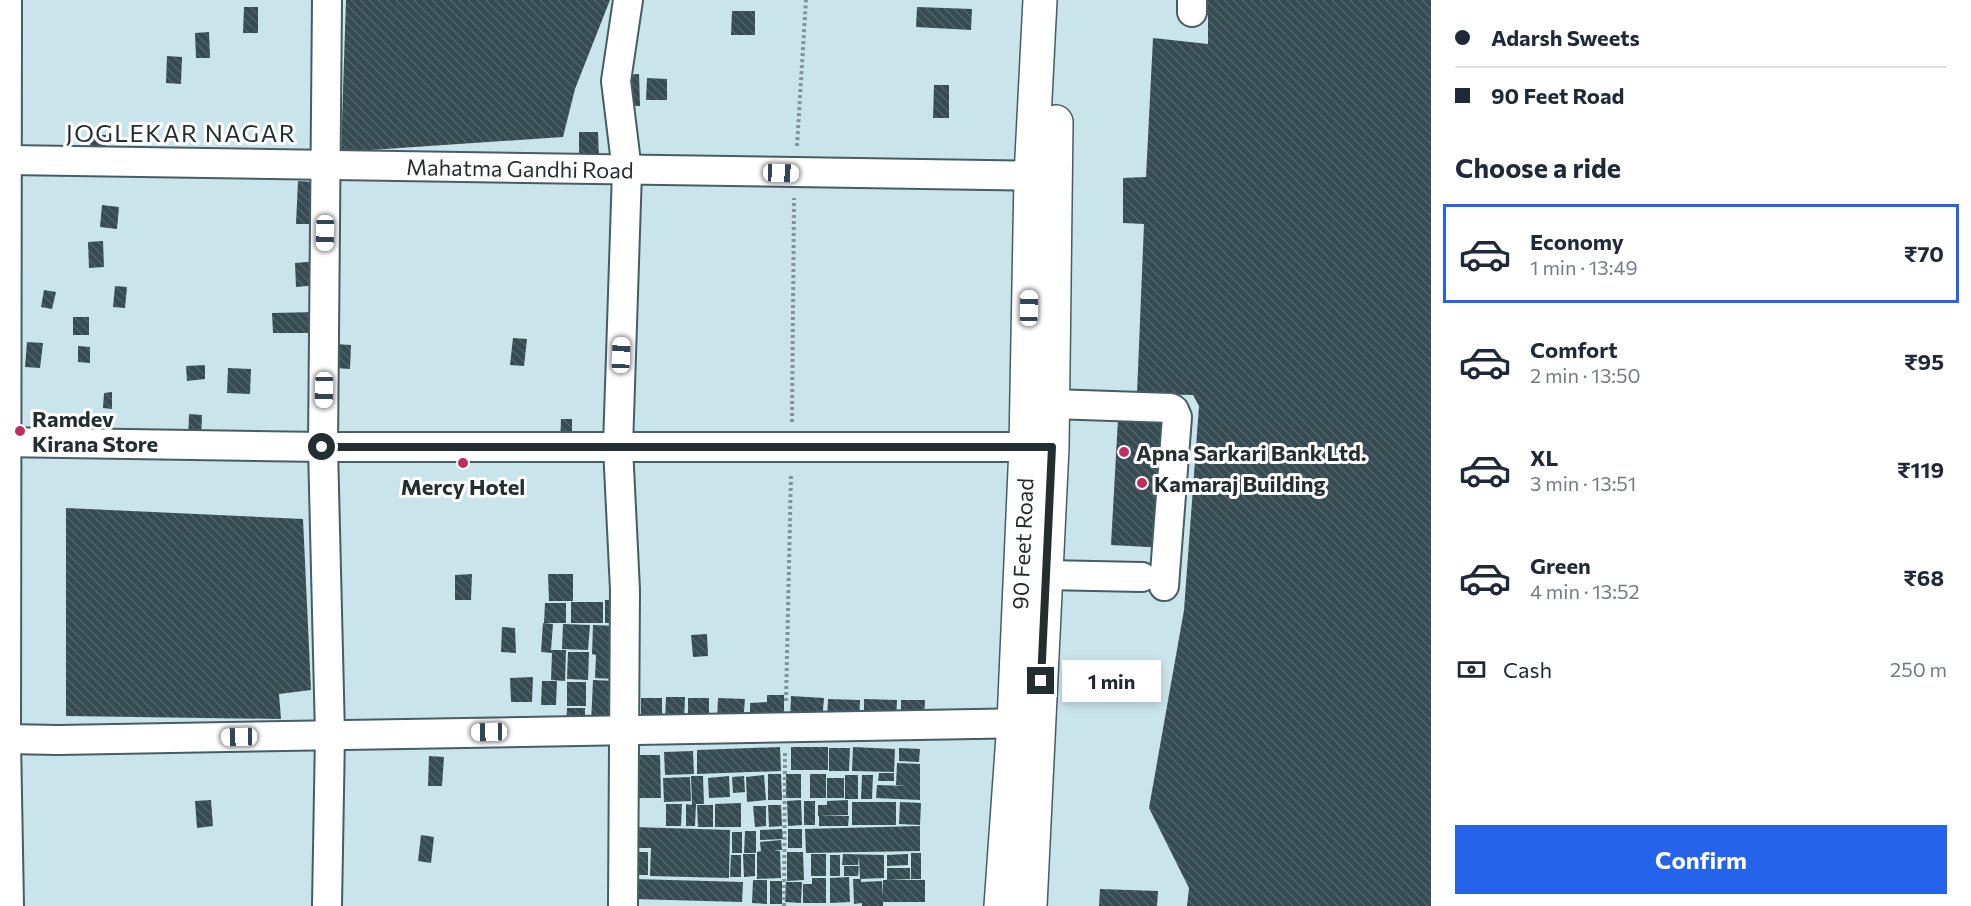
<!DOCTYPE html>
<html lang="en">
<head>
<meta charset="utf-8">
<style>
  :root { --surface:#fff; --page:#f6f6f7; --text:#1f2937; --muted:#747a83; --line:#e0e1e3; --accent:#2563eb }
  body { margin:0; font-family:Commissioner,sans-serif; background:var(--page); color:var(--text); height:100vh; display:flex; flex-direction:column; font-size:22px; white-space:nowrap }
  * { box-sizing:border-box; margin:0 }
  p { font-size:20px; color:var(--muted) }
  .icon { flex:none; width:33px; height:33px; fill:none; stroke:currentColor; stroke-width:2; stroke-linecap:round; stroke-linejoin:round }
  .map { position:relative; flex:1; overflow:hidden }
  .drawer { display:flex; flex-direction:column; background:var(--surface); width:540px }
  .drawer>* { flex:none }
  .guide { display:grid; align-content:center; height:132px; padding:0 24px; background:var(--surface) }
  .end { position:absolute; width:27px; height:27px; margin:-14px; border:8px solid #242e30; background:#fff; box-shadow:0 0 0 3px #fff }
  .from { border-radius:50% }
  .bubble { position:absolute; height:42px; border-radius:0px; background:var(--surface); box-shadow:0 3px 9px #0003; font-size:20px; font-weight:700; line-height:42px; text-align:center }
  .car { position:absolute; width:18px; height:36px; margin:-18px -9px; border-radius:8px; box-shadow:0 0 4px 2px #0007; background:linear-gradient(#fff 24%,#345 0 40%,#fff 0 76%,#345 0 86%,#fff 0) }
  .guide b { display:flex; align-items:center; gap:21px; height:57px; font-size:22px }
  .guide b+b { border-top:2px solid var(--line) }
  .guide i { width:15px; height:15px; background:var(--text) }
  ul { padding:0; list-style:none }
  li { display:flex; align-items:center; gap:18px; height:99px; margin:0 12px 9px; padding:0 12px; border:3px solid transparent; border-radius:0px }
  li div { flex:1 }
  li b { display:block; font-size:22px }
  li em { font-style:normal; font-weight:700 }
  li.on { border-color:var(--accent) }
  li>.icon { width:54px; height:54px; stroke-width:1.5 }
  h2 { padding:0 24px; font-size:27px; line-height:72px }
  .pay { display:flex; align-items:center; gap:15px; height:66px; padding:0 24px; font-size:22px }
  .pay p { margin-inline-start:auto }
  .primary-button { display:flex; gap:12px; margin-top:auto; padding:12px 24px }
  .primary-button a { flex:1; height:69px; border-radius:0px; background:var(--accent); color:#fff; font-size:24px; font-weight:700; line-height:69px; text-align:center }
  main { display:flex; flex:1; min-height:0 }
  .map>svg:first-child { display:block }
  .building { fill:url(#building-back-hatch) }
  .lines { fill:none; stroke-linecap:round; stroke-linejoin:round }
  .street-casing { stroke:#465d63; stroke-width:32 }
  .secondary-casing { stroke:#465d63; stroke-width:36 }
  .path { stroke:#819499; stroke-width:4; stroke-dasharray:3 3; stroke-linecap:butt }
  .street { stroke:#fff; stroke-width:28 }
  .secondary { stroke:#fff; stroke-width:33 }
  .route { stroke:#242e30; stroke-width:8 }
  .poi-dot { fill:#bd2f5f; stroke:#fff; stroke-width:2 }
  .labels { text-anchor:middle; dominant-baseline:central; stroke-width:6; stroke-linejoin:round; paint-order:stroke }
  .street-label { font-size:22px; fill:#242e30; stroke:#fff }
  .poi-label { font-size:22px; font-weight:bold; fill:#242e30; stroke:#fff; text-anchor:start }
  .neighbourhood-label { font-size:24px; letter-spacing:1.5px; fill:#242e30; stroke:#fff }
</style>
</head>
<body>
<main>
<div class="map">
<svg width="1431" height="906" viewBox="0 0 1431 906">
  <defs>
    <pattern id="building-back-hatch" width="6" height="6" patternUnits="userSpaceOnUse" patternTransform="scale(1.5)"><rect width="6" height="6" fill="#364c52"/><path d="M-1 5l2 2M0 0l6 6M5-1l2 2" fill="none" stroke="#516368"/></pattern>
  </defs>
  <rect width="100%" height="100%" fill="#cae4eb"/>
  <g class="building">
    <polygon points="346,0 610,0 575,89 563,137 341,152"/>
    <polygon points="1197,0 1431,0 1431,906 1187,906 1189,888 1149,808 1184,610 1199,406 1193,395 1137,394 1144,224 1123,223 1123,178 1146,177 1153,38 1208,44 1208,15 1197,15"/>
    <polygon points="244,7 258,7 258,33 243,33"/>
    <polygon points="917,7 972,9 971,30 916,27"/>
    <polygon points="732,11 755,11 755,35 731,35"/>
    <polygon points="209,32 210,58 196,58 195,33"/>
    <polygon points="167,56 182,57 181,84 166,83"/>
    <polygon points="639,74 640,106 622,106 621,75"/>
    <polygon points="647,78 667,79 667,100 646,100"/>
    <polygon points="934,85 949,85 949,118 933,118"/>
    <polygon points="579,132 598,132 599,158 579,158"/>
    <polygon points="91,134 106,135 104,161 89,161"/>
    <polygon points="298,181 315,182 313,224 296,224"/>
    <polygon points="102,205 119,207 117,229 100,227"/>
    <polygon points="103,241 104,267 89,268 88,242"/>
    <polygon points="318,261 319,285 296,287 295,263"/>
    <polygon points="115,286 127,287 125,308 113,307"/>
    <polygon points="44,290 56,292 52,309 41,307"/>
    <polygon points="316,312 316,333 273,333 272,313"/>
    <rect x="73" y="317" width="16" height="18"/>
    <polygon points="513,338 527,339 524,366 510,365"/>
    <polygon points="27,342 43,343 40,368 25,367"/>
    <polygon points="335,344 351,345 350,369 334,368"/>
    <polygon points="78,346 90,347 90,363 78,362"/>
    <polygon points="205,365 205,379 187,381 186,366"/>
    <polygon points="228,368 251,369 250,394 227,393"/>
    <polygon points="112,392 112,409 103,408 104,393"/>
    <polygon points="189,414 202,415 201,443 188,442"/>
    <polygon points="561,419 572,419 572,445 560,444"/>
    <polygon points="1118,419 1173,421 1166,548 1111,545"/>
    <polygon points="66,508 303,519 311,690 279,694 281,719 66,716"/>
    <polygon points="472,574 471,600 455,600 455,575"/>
    <polygon points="548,574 573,574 573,601 549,601"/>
    <rect x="605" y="600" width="15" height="23"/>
    <rect x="571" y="602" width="32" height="21"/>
    <polygon points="545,603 566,603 566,623 544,623"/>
    <polygon points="543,623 553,624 551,650 566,650 565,681 551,680 552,653 541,652"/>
    <polygon points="563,624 590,625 588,650 562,649"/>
    <polygon points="593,625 619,626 613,679 595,678 596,655 592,654"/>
    <polygon points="502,627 515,628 516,653 501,652"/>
    <polygon points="707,634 708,656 693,657 691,635"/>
    <polygon points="568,652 589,652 588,680 567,679"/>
    <polygon points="533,677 532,702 511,702 510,678"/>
    <polygon points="593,680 616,681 615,726 591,724"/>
    <polygon points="542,681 557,681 556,705 541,705"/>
    <rect x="567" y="682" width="19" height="24"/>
    <polygon points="767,695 784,695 784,722 750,723 750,703 767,702"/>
    <polygon points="791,696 824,698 822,722 790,720"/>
    <polygon points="666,697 685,697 684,721 665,721"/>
    <rect x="641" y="698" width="21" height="17"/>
    <rect x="688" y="698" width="21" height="24"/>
    <polygon points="718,698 745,699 743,723 717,722"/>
    <polygon points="828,699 860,700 859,723 827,721"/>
    <polygon points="864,699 897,700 896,721 864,721"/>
    <polygon points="901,700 925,700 924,720 901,720"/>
    <polygon points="567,708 585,708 585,730 566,730"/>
    <polygon points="780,747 781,771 697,774 697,750"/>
    <rect x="791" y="747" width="37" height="23"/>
    <polygon points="853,747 895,749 894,772 852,771"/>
    <polygon points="829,748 850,748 849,771 829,771"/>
    <polygon points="899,748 920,749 919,762 899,761"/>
    <polygon points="693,751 694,774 665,775 664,752"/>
    <polygon points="638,755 660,755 661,798 639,798"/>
    <polygon points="429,756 444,757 442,786 428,786"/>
    <polygon points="897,763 920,764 920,800 876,798 877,785 905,786 896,785"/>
    <polygon points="879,773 894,773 894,781 878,781"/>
    <polygon points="768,774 781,774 782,800 768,800"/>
    <rect x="786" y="774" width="15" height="24"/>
    <rect x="810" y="774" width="16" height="24"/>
    <polygon points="764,775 766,800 747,802 746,777"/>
    <rect x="845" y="775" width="13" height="24"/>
    <polygon points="862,775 873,775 872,799 861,799"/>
    <polygon points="691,776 703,776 704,804 696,804 695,826 686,826 686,804 692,805"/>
    <polygon points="729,776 730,797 709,798 708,778"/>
    <polygon points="744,776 745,792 733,793 732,777"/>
    <polygon points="690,777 691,801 664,802 663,778"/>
    <rect x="827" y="778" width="17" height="20"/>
    <polygon points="211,800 213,826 197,828 195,801"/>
    <polygon points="801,800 802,825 788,826 787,801"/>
    <polygon points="848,800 848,815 818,816 818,805 827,805 827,801"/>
    <rect x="804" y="801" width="11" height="24"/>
    <rect x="852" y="802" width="44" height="23"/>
    <polygon points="900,802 921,803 920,825 899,824"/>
    <polygon points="741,803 741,827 715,827 715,804"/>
    <polygon points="666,804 682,804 681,826 666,826"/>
    <polygon points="697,805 713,805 713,827 698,827"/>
    <polygon points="768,805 781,805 782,826 769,827"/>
    <polygon points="753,806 766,806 766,826 755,827"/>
    <polygon points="819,816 849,816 848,826 819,826"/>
    <polygon points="920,826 920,851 806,853 805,829"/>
    <polygon points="633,827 730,830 729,878 650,876 651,848 633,848"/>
    <polygon points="782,829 783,839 760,840 760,830"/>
    <rect x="788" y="829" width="14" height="19"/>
    <polygon points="745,831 756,831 756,853 744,853"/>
    <rect x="732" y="832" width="10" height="21"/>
    <polygon points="421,835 434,837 431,863 418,861"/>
    <polygon points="781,840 782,850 773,850 780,851 781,878 757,879 757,852 761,851 760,842"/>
    <rect x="630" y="852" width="18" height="23"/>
    <polygon points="787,852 803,852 804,880 787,881"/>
    <rect x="911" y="853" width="10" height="26"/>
    <polygon points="743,854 755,854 755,876 744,877"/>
    <rect x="811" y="854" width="15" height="22"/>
    <polygon points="843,854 884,855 884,878 860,879 859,857 858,865 842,865"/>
    <polygon points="908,854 908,865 887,866 887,855"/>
    <polygon points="731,855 741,855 741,877 730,877"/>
    <rect x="830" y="855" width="10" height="21"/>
    <polygon points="844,866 859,866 858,876 844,876"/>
    <polygon points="887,868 910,868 910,879 887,880"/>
    <polygon points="849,877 850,902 830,903 830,878"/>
    <polygon points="812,878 826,878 826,903 803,903 803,884 812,884"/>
    <polygon points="634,879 743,882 742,902 633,899"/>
    <polygon points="853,879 861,879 861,882 882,881 883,897 883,880 925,880 925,902 883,902 883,906 862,906 862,903 854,904"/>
    <polygon points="753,880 767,880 767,904 752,903"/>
    <rect x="770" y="881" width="12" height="23"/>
    <polygon points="786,882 802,882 801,903 785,902"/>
    <polygon points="1100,889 1158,891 1157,906 1099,906"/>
  </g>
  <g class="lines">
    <defs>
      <g id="street">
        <polyline points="7,0 6,739 9,906"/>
        <polyline points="327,0 323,447 330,735 327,906"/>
        <polyline points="1192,0 1192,12"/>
        <path id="s1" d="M8,160L1053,176"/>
        <polyline points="1052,404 1171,408 1174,410 1177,417 1164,586"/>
        <polyline points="0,442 323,447 1047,447"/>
        <polyline points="1046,575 1142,577"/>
        <polyline points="6,739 58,740 1036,723"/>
        <polyline points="623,906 625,590 618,447 627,171 616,81 628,0"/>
      </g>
      <g id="secondary">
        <path id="s2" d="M1001,906L1014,722L1026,447L1031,177L1040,0"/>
        <polyline points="1030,906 1052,447 1056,122"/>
      </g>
    </defs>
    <use href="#street" class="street-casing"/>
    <use href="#secondary" class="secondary-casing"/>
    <g class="path">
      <polyline points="797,146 806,0"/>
      <polyline points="792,422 794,198"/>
      <polyline points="786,701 791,474"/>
      <polyline points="784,906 785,753"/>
    </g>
    <use href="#street" class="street"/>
    <use href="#secondary" class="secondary"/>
  </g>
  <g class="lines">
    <polyline class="route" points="322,447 1052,447 1041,681"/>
  </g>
  <g class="poi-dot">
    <circle cx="20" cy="431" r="6"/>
    <circle cx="1124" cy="452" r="6"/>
    <circle cx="463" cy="463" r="6"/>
    <circle cx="1142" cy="483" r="6"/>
  </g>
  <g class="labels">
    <g class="street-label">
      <text stroke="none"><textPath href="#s1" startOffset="512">Mahatma Gandhi Road</textPath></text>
      <text stroke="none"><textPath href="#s2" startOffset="363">90 Feet Road</textPath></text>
    </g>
    <g class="poi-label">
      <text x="32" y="418">Ramdev<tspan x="32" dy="25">Kirana Store</tspan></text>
      <text x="1136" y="452">Apna Sarkari Bank Ltd.</text>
      <text x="1154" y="483">Kamaraj Building</text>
      <text x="463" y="486" text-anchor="middle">Mercy Hotel</text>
    </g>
    <g class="neighbourhood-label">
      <text x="181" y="132">JOGLEKAR NAGAR</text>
    </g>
  </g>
</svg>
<i class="end from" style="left:322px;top:447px"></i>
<i class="end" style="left:1041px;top:681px"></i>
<div class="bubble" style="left:1062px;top:660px;width:99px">1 min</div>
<i class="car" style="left:781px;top:173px;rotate:92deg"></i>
<i class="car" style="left:325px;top:233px;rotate:181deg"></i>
<i class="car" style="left:1029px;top:308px;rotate:1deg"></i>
<i class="car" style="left:621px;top:355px;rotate:2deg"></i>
<i class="car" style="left:324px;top:390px;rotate:181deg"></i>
<i class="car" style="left:489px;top:732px;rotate:269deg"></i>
<i class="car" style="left:239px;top:737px;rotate:269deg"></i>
</div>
<section class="drawer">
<div class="guide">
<b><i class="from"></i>Adarsh Sweets</b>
<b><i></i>90 Feet Road</b>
</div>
<h2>Choose a ride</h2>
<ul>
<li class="on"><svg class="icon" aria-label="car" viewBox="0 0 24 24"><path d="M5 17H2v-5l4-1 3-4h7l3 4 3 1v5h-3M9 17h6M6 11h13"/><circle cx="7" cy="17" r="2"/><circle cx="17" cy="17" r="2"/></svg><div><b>Economy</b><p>1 min · 13:49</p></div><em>₹70</em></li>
<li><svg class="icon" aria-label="car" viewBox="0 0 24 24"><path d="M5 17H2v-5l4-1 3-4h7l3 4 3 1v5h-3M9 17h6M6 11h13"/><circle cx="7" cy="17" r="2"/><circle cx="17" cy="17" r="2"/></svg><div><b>Comfort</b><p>2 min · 13:50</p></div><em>₹95</em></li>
<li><svg class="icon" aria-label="car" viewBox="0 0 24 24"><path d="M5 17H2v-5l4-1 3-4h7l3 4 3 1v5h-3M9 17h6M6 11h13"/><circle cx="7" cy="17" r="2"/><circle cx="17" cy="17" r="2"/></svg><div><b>XL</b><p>3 min · 13:51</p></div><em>₹119</em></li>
<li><svg class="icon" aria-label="car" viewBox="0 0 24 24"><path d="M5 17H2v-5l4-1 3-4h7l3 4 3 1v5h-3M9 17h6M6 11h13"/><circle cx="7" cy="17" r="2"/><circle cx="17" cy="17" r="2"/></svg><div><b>Green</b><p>4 min · 13:52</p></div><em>₹68</em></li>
</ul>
<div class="pay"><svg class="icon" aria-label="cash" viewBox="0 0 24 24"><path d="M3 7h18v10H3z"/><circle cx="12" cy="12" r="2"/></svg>Cash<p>250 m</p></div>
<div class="primary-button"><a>Confirm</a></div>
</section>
</main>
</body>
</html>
